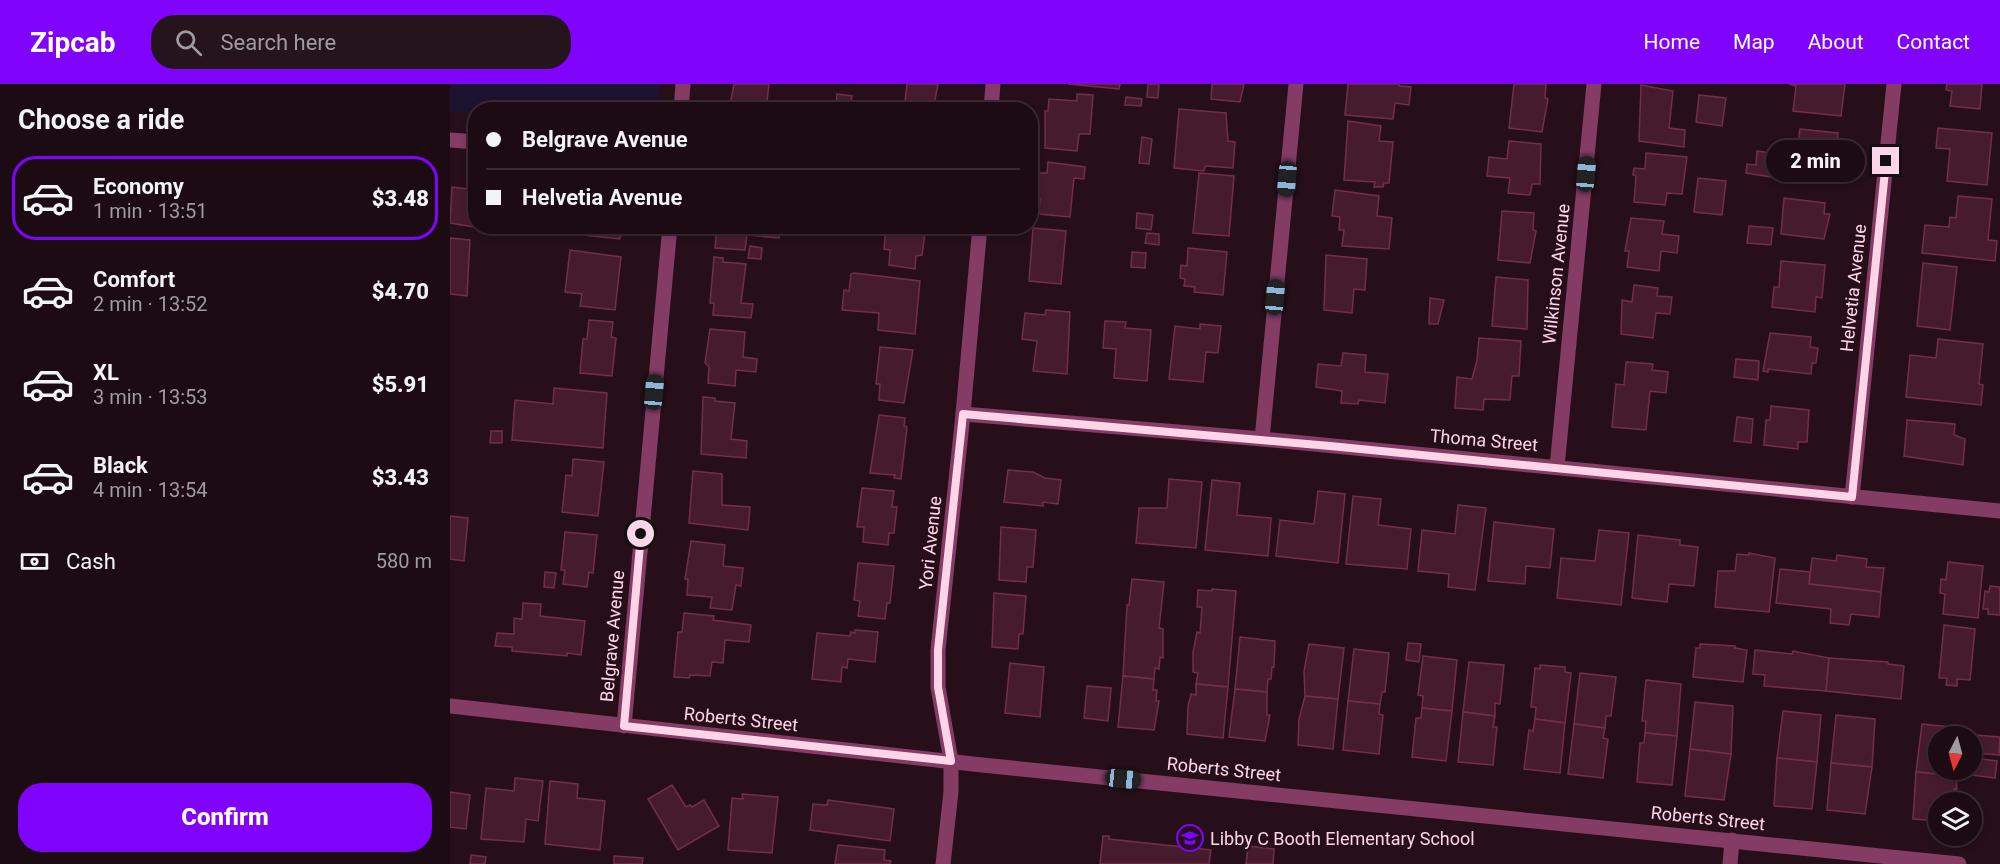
<!DOCTYPE html>
<html lang="en">
<head>
<meta charset="utf-8">
<style>
  :root { --surface:#1c0b13; --page:#25141c; --text:#f1f3f6; --muted:#a09ba0; --line:#3a2b33; --accent:#8003fc }
  body { margin:0; font-family:Roboto,sans-serif; background:var(--page); color:var(--text); height:100vh; display:flex; flex-direction:column; font-size:22px; white-space:nowrap }
  * { box-sizing:border-box; margin:0 }
  p { font-size:20px; color:var(--muted) }
  .icon { flex:none; width:33px; height:33px; fill:none; stroke:currentColor; stroke-width:2; stroke-linecap:round; stroke-linejoin:round }
  .map { position:relative; flex:1; overflow:hidden }
  .drawer { display:flex; flex-direction:column; background:var(--surface); width:450px }
  .drawer>* { flex:none }
  .banner { position:absolute; left:18px; top:18px; width:570px; height:132px; border-radius:24px; box-shadow:0 3px 9px #0003,0 0 0 2px var(--line); display:grid; align-content:center; height:132px; padding:0 18px; background:var(--surface) }
  .needle { width:39px; rotate:186deg }
  .buttons { position:absolute; left:1478px; top:642px; display:grid; gap:12px }
  .buttons a { display:grid; place-items:center; width:54px; height:54px; border-radius:50%; background:var(--surface); box-shadow:0 3px 9px #0003,0 0 0 2px var(--line); font-size:30px }
  .end { position:absolute; width:27px; height:27px; margin:-14px; border:8px solid #fed4e9; background:#111; box-shadow:0 0 0 3px #111 }
  .from { border-radius:50% }
  .bubble { position:absolute; height:42px; border-radius:21px; background:var(--surface); box-shadow:0 3px 9px #0003,0 0 0 2px var(--line); font-size:20px; font-weight:800; line-height:42px; text-align:center }
  .car { position:absolute; width:18px; height:36px; margin:-18px -9px; border-radius:8px; box-shadow:0 0 4px 2px #0007; background:linear-gradient(#222 24%,#8ab4d8 0 40%,#222 0 76%,#8ab4d8 0 86%,#222 0) }
  .banner b { display:flex; align-items:center; gap:21px; height:57px; font-size:22px }
  .banner b+b { border-top:2px solid var(--line) }
  .banner i { width:15px; height:15px; background:var(--text) }
  ul { padding:0; list-style:none }
  li { display:flex; align-items:center; gap:18px; height:84px; margin:0 12px 9px; padding:0 6px; border:3px solid transparent; border-radius:24px }
  li div { flex:1 }
  li b { display:block; font-size:22px }
  li em { font-style:normal; font-weight:800 }
  li.active { border-color:var(--accent) }
  li>.icon { width:54px; height:54px; stroke-width:1.5 }
  h2 { padding:0 18px; font-size:27px; line-height:72px }
  .pay { display:flex; align-items:center; gap:15px; height:66px; padding:0 18px; font-size:22px }
  .pay p { margin-inline-start:auto }
  .primary-button { display:flex; gap:12px; margin-top:auto; padding:12px 18px }
  .primary-button a { flex:1; height:69px; border-radius:24px; background:var(--accent); color:#fff; font-size:24px; font-weight:800; line-height:69px; text-align:center }
  header { display:flex; align-items:center; gap:36px; box-sizing:border-box; height:84px; padding:0 30px; background:var(--accent); color:#fff }
  header strong { font-size:28px }
  nav { display:flex; gap:33px; margin-inline-start:auto; font-size:21px }
  .search { width:420px; height:54px; background:var(--page); display:flex; align-items:center; gap:15px; box-sizing:border-box; padding:0 21px; border-radius:24px; color:var(--muted); font-size:22px }
  main { display:flex; flex:1; min-height:0 }
  .map>svg:first-child { display:block }
  .green { fill:#1d1230 }
  .building { fill:#461c2d; stroke:#722e49; stroke-width:1.5 }
  .lines { fill:none; stroke-linecap:round; stroke-linejoin:round }
  .minor { stroke:#843b64; stroke-width:15 }
  .route { stroke:#fed4e9; stroke-width:8 }
  .labels { text-anchor:middle; dominant-baseline:central; stroke-width:5; stroke-linejoin:round; paint-order:stroke }
  .street-label { font-size:18px; fill:#fed4e9; stroke:#260f19 }
  .poi-label { font-size:18px; fill:#fed4e9; stroke:#260f19; text-anchor:start }
</style>
</head>
<body>
<header>
<strong>Zipcab</strong>
<div class="search"><svg class="icon" aria-label="search" viewBox="0 0 24 24"><circle cx="10" cy="10" r="6"/><path d="M15 15l6 6"/></svg>Search here</div>
<nav><a>Home</a><a>Map</a><a>About</a><a>Contact</a></nav>
</header>
<main>
<section class="drawer">
<h2>Choose a ride</h2>
<ul>
<li class="active"><svg class="icon" aria-label="car" viewBox="0 0 24 24"><path d="M5 17H2v-5l4-1 3-4h7l3 4 3 1v5h-3M9 17h6M6 11h13"/><circle cx="7" cy="17" r="2"/><circle cx="17" cy="17" r="2"/></svg><div><b>Economy</b><p>1 min · 13:51</p></div><em>$3.48</em></li>
<li><svg class="icon" aria-label="car" viewBox="0 0 24 24"><path d="M5 17H2v-5l4-1 3-4h7l3 4 3 1v5h-3M9 17h6M6 11h13"/><circle cx="7" cy="17" r="2"/><circle cx="17" cy="17" r="2"/></svg><div><b>Comfort</b><p>2 min · 13:52</p></div><em>$4.70</em></li>
<li><svg class="icon" aria-label="car" viewBox="0 0 24 24"><path d="M5 17H2v-5l4-1 3-4h7l3 4 3 1v5h-3M9 17h6M6 11h13"/><circle cx="7" cy="17" r="2"/><circle cx="17" cy="17" r="2"/></svg><div><b>XL</b><p>3 min · 13:53</p></div><em>$5.91</em></li>
<li><svg class="icon" aria-label="car" viewBox="0 0 24 24"><path d="M5 17H2v-5l4-1 3-4h7l3 4 3 1v5h-3M9 17h6M6 11h13"/><circle cx="7" cy="17" r="2"/><circle cx="17" cy="17" r="2"/></svg><div><b>Black</b><p>4 min · 13:54</p></div><em>$3.43</em></li>
</ul>
<div class="pay"><svg class="icon" aria-label="cash" viewBox="0 0 24 24"><path d="M3 7h18v10H3z"/><circle cx="12" cy="12" r="2"/></svg>Cash<p>580 m</p></div>
<div class="primary-button"><a>Confirm</a></div>
</section>
<div class="map">
<svg width="1550" height="780" viewBox="0 0 1550 780">
  <rect width="100%" height="100%" fill="#260f19"/>
  <polygon class="green" points="0,0 210,0 207,25 26,26 25,30 0,28"/>
  <g class="building">
    <polygon points="284,0 319,0 316,26 279,26"/>
    <polygon points="457,0 488,0 483,26 454,26"/>
    <polygon points="618,0 670,0 669,5"/>
    <polygon points="698,0 709,0 708,14 697,13"/>
    <polygon points="762,0 794,0 790,18 761,15"/>
    <polygon points="898,0 949,0 949,2 961,3 959,21 945,19 943,35 895,31"/>
    <polygon points="1064,0 1096,0 1095,14 1098,15 1092,48 1059,44"/>
    <polygon points="1339,0 1395,0 1391,32 1343,27 1346,2"/>
    <polygon points="1497,0 1532,0 1530,25 1500,22 1502,7 1496,6"/>
    <polygon points="1191,1 1223,7 1219,44 1235,46 1234,63 1189,57"/>
    <polygon points="387,10 402,12 400,24 386,22"/>
    <polygon points="627,10 643,11 640,50 629,50 627,67 595,64 595,27 598,27 599,15 627,17"/>
    <polygon points="1249,11 1276,14 1272,42 1246,38"/>
    <polygon points="676,13 692,15 691,22 675,21"/>
    <polygon points="729,25 776,29 778,57 785,58 783,84 755,82 754,87 724,84"/>
    <polygon points="898,37 931,42 929,57 943,58 939,99 934,99 933,103 924,103 925,98 894,96"/>
    <polygon points="1488,44 1542,49 1537,101 1497,97 1500,65 1486,64"/>
    <polygon points="1350,45 1388,49 1385,82 1377,81 1376,88 1345,84 1345,88 1339,87 1341,67 1344,67 1345,59 1348,59"/>
    <polygon points="692,53 702,55 699,80 689,79"/>
    <polygon points="1059,57 1091,60 1090,100 1082,100 1080,111 1058,109 1060,94 1037,92 1039,73 1057,75"/>
    <polygon points="1307,67 1328,70 1328,94 1296,89 1297,80 1306,81"/>
    <polygon points="1196,69 1237,73 1232,110 1217,109 1215,121 1184,118 1186,92 1183,91 1184,84 1195,85"/>
    <polygon points="598,78 635,83 634,95 624,94 620,133 589,130 590,115 587,115 589,89 597,89"/>
    <polygon points="749,89 784,92 779,152 743,149"/>
    <polygon points="1248,94 1276,97 1272,131 1244,128"/>
    <polygon points="2,103 26,106 26,142 42,142 42,146 0,139"/>
    <polygon points="885,106 929,112 927,132 942,134 939,165 892,162 894,146 889,146 890,133 882,132"/>
    <polygon points="1508,112 1542,115 1538,156 1547,157 1545,177 1472,169 1475,141 1499,143 1500,133 1506,134"/>
    <polygon points="1334,114 1375,119 1374,130 1380,130 1374,155 1331,150"/>
    <polygon points="1052,127 1084,129 1083,146 1086,147 1080,179 1048,176"/>
    <polygon points="687,129 703,131 701,146 686,144"/>
    <polygon points="1181,134 1214,137 1212,150 1229,152 1227,169 1211,167 1209,187 1177,183 1179,167 1175,167"/>
    <polygon points="110,142 172,142 170,155 133,151 134,145"/>
    <polygon points="267,142 330,142 329,154 297,151 295,166 265,164"/>
    <polygon points="436,142 472,142 471,148 475,149 472,171 466,172 465,185 439,181 440,166 434,165"/>
    <polygon points="1299,142 1323,144 1321,161 1297,159"/>
    <polygon points="583,144 616,147 611,200 579,197"/>
    <polygon points="697,149 709,150 709,161 695,159"/>
    <polygon points="0,154 20,156 17,212 0,210"/>
    <polygon points="300,162 312,164 311,175 298,174"/>
    <polygon points="738,164 777,168 773,211 744,208 745,203 734,202 735,195 730,194 731,181 737,182"/>
    <polygon points="120,166 171,173 165,226 130,222 132,210 115,208"/>
    <polygon points="682,168 696,169 695,184 681,183"/>
    <polygon points="876,171 917,175 915,206 904,205 902,229 874,226"/>
    <polygon points="264,173 273,174 273,178 296,180 291,219 303,220 301,234 263,231 264,219 260,219"/>
    <polygon points="1331,177 1375,181 1372,214 1366,213 1365,228 1322,223 1324,203 1329,203"/>
    <polygon points="1473,179 1507,183 1500,246 1467,242"/>
    <polygon points="404,189 470,197 465,250 428,246 429,229 392,226 394,206 399,207 401,190"/>
    <polygon points="1046,193 1078,196 1077,245 1042,242"/>
    <polygon points="1184,201 1208,204 1207,212 1222,213 1220,230 1206,229 1203,254 1171,250 1172,216 1182,218"/>
    <polygon points="980,214 994,216 988,240 979,240"/>
    <polygon points="596,226 620,228 617,290 583,287 587,257 572,255 575,229 595,231"/>
    <polygon points="139,236 163,238 161,253 166,254 162,292 130,289 133,255 137,255"/>
    <polygon points="655,237 676,238 675,244 701,246 697,297 664,294 666,265 653,264"/>
    <polygon points="750,240 771,242 768,269 756,268 753,298 719,295 725,242 750,245"/>
    <polygon points="260,245 295,248 293,273 307,275 306,288 286,286 285,302 258,299 259,283 255,279"/>
    <polygon points="1320,249 1361,253 1360,263 1368,264 1366,279 1362,279 1361,290 1318,285 1318,288 1313,287"/>
    <polygon points="1029,254 1071,257 1069,292 1062,292 1060,316 1034,315 1033,326 1005,324 1007,293 1022,295 1027,276"/>
    <polygon points="1488,255 1533,260 1529,300 1533,301 1531,321 1456,313 1460,271 1486,274"/>
    <polygon points="430,263 463,266 454,319 429,316 430,300 426,300"/>
    <polygon points="893,269 916,271 915,288 938,290 935,319 909,316 908,320 891,319 892,307 866,303 868,280 891,282"/>
    <polygon points="1286,275 1309,277 1308,296 1284,293"/>
    <polygon points="1176,278 1203,280 1202,286 1218,288 1216,309 1200,307 1196,346 1162,343 1166,300 1174,301"/>
    <polygon points="104,304 157,309 153,364 62,356 65,316 103,320"/>
    <polygon points="253,313 265,314 265,317 285,319 281,355 297,357 296,374 251,370"/>
    <polygon points="1321,322 1359,326 1357,358 1348,358 1348,365 1314,361 1316,336 1320,336"/>
    <polygon points="429,331 455,334 454,342 457,343 451,395 444,394 445,391 420,389"/>
    <polygon points="1287,333 1303,335 1301,359 1284,357"/>
    <polygon points="1457,336 1505,340 1504,351 1515,355 1513,381 1454,372"/>
    <polygon points="41,347 52,347 52,359 40,359"/>
    <polygon points="123,375 154,378 148,432 112,428 116,391 122,392"/>
    <polygon points="558,386 583,388 595,394 611,396 608,420 593,418 593,422 554,418"/>
    <polygon points="243,387 272,390 272,421 300,423 298,446 239,439"/>
    <polygon points="719,395 752,398 746,464 686,459 689,424 717,424"/>
    <polygon points="762,396 790,399 787,431 821,434 818,472 755,466"/>
    <polygon points="412,404 444,407 442,423 447,423 444,449 439,449 438,461 413,458 414,443 407,443"/>
    <polygon points="868,407 895,410 888,479 826,472 830,436 864,440"/>
    <polygon points="903,412 931,415 928,441 961,445 957,485 896,480"/>
    <polygon points="1008,421 1036,424 1025,506 998,503 999,490 968,487 972,446 1005,450"/>
    <polygon points="0,432 18,434 14,477 0,475"/>
    <polygon points="1044,438 1104,445 1100,484 1076,482 1075,500 1038,497"/>
    <polygon points="551,443 586,446 583,483 577,483 576,498 549,496"/>
    <polygon points="1149,446 1179,449 1171,521 1107,514 1111,474 1145,477"/>
    <polygon points="115,448 147,451 143,489 139,488 137,503 113,500 115,486 111,486"/>
    <polygon points="1188,451 1230,456 1230,461 1248,463 1244,502 1219,500 1217,518 1182,514"/>
    <polygon points="241,457 275,461 273,482 293,484 291,502 286,501 282,526 260,524 262,513 237,511 238,495 235,495"/>
    <polygon points="1299,469 1325,474 1319,528 1265,523 1268,487 1285,487 1287,470 1299,471"/>
    <polygon points="1387,471 1417,475 1416,483 1434,484 1431,508 1359,500 1362,474 1386,477"/>
    <polygon points="1498,478 1533,482 1528,534 1493,530 1495,510 1490,509 1491,495 1496,496"/>
    <polygon points="408,479 444,482 440,519 437,519 435,535 408,532 410,517 404,516"/>
    <polygon points="1330,485 1360,488 1359,500 1431,508 1429,533 1401,530 1399,541 1380,539 1381,525 1326,519"/>
    <polygon points="95,488 106,489 104,504 94,503"/>
    <polygon points="682,495 714,498 709,544 713,545 713,574 710,573 709,585 705,584 704,595 673,592 677,521 679,521"/>
    <polygon points="1540,502 1550,503 1550,531 1538,530 1538,525 1533,525 1535,507 1539,508"/>
    <polygon points="762,505 786,507 778,603 746,600 748,589 743,588 743,568 747,548 750,549 752,523 747,523 748,506 762,507"/>
    <polygon points="544,509 576,512 573,550 569,550 568,565 542,563"/>
    <polygon points="73,519 91,520 90,532 135,537 131,571 117,569 117,572 62,567 62,563 45,562 47,549 64,550 64,534 72,535"/>
    <polygon points="234,529 264,532 263,536 301,541 299,558 275,556 273,579 262,578 260,592 240,591 239,594 224,593 228,548 232,548"/>
    <polygon points="1494,541 1525,545 1520,596 1507,595 1507,602 1496,601 1497,594 1489,594"/>
    <polygon points="405,546 428,548 425,578 398,575 397,584 392,583 391,598 362,595 367,549 400,552 401,548 405,549"/>
    <polygon points="790,553 825,557 824,583 822,583 821,595 818,595 817,608 785,605"/>
    <polygon points="958,559 971,560 969,578 956,576"/>
    <polygon points="859,560 894,564 888,615 855,612 854,587"/>
    <polygon points="1250,560 1285,562 1285,564 1297,566 1293,598 1243,593 1246,564 1250,564"/>
    <polygon points="904,565 939,569 935,608 932,608 930,620 898,617"/>
    <polygon points="1305,566 1342,570 1343,567 1379,574 1376,607 1314,602 1315,591 1303,590"/>
    <polygon points="973,572 1007,576 1002,627 972,624 973,612 968,611"/>
    <polygon points="1379,574 1438,578 1438,580 1454,582 1451,615 1376,607"/>
    <polygon points="1019,578 1054,581 1050,620 1045,619 1045,632 1013,628"/>
    <polygon points="560,579 594,583 590,633 555,629"/>
    <polygon points="1090,581 1115,583 1115,588 1121,589 1115,639 1085,635 1086,623 1081,623 1085,584 1090,585"/>
    <polygon points="1130,589 1166,593 1161,632 1156,632 1155,644 1124,640"/>
    <polygon points="673,592 704,595 703,606 707,606 706,617 709,617 704,646 668,643"/>
    <polygon points="1196,596 1231,600 1227,652 1195,649 1196,637 1192,637"/>
    <polygon points="746,600 778,603 773,654 737,650 738,622 741,610 746,611"/>
    <polygon points="637,602 661,604 658,637 634,634"/>
    <polygon points="785,605 817,608 817,631 820,631 815,657 779,653"/>
    <polygon points="855,612 888,615 883,665 848,661 849,635"/>
    <polygon points="898,617 930,620 929,630 933,631 929,670 893,666"/>
    <polygon points="1245,618 1283,622 1281,670 1240,665"/>
    <polygon points="972,624 1002,627 996,677 962,673 966,634 971,634"/>
    <polygon points="1333,627 1371,631 1367,678 1327,674"/>
    <polygon points="1013,628 1045,632 1043,643 1047,643 1043,681 1008,678"/>
    <polygon points="1386,631 1425,635 1422,683 1381,679"/>
    <polygon points="1085,635 1115,639 1110,689 1074,685 1079,646 1083,647"/>
    <polygon points="1124,640 1155,644 1153,654 1158,655 1153,694 1118,690"/>
    <polygon points="1472,640 1511,644 1510,652 1488,652 1488,686 1507,686 1506,692 1466,688"/>
    <polygon points="1195,649 1227,652 1222,701 1187,698 1190,659 1194,659"/>
    <polygon points="1525,651 1550,653 1549,671 1523,669"/>
    <polygon points="1240,665 1281,670 1274,716 1235,712"/>
    <polygon points="1327,674 1367,678 1362,725 1324,722"/>
    <polygon points="1523,674 1547,677 1545,694 1521,691 1518,688"/>
    <polygon points="1381,679 1422,683 1415,730 1377,726"/>
    <polygon points="1466,688 1506,692 1507,705 1504,705 1503,718 1488,718 1488,737 1463,735"/>
    <polygon points="65,694 93,697 88,737 76,735 74,758 31,755 36,704 64,707"/>
    <polygon points="100,697 128,700 127,714 155,717 150,766 95,760"/>
    <polygon points="222,701 236,723 240,721 242,723 254,716 269,742 228,766 198,715"/>
    <polygon points="0,708 20,711 16,745 0,743"/>
    <polygon points="292,710 328,713 322,769 278,766 282,714 293,715"/>
    <polygon points="378,716 444,725 440,757 360,746 363,720 377,721"/>
    <polygon points="653,752 659,752 659,755 761,766 759,780 650,780"/>
    <polygon points="388,761 435,766 434,776 441,777 440,780 385,780"/>
    <polygon points="798,762 824,765 823,780 796,780"/>
    <polygon points="21,771 36,773 35,780 20,780"/>
    <polygon points="164,772 193,774 192,780 164,780"/>
  </g>
  <g class="lines">
    <g class="minor">
      <polyline points="231,26 233,0"/>
      <polyline points="541,26 543,0"/>
      <polyline points="0,56 26,58"/>
      <polyline points="513,330 812,355 1550,427"/>
      <polyline points="812,355 846,0"/>
      <polyline points="1107,383 1144,0"/>
      <polyline points="1402,413 1444,0"/>
      <polyline points="0,622 532,681 1509,780"/>
      <polyline points="174,642 220,142"/>
      <polyline points="493,780 501,708 501,677 488,603 488,566 513,330 530,142"/>
      <polyline points="1280,780 1282,756"/>
    </g>
  </g>
  <g class="lines">
    <polyline class="route" points="191,450 174,642 501,677 488,603 488,566 513,330 880,362 1402,413 1436,77"/>
  </g>
  <defs>
    <symbol id="school-ring" viewBox="-11 -11 22 22"><circle r="9.5" fill="#260f19" stroke="#8003fc" stroke-width="1.5"/><path d="M0-5L7-2L0 1L-7-2ZM-4 1L0 2.5L4 1V4Q0 6-4 4Z" fill="#8003fc"/></symbol>
  </defs>
  <g fill-rule="evenodd">
    <use href="#school-ring" x="725" y="739" width="30" height="30"/>
  </g>
  <g class="labels">
    <g class="street-label">
      <text transform="translate(1106 190) rotate(-84)">Wilkinson Avenue</text>
      <text transform="translate(1403 204) rotate(-84)">Helvetia Avenue</text>
      <text transform="translate(1034 356) rotate(5)">Thoma Street</text>
      <text transform="translate(480 459) rotate(-84)">Yori Avenue</text>
      <text transform="translate(162 552) rotate(-85)">Belgrave Avenue</text>
      <text transform="translate(291 635) rotate(6)">Roberts Street</text>
      <text transform="translate(774 685) rotate(6)">Roberts Street</text>
      <text transform="translate(1258 734) rotate(6)">Roberts Street</text>
    </g>
    <g class="poi-label">
      <text x="760" y="754">Libby C Booth Elementary School</text>
    </g>
  </g>
</svg>
<div class="buttons">
<a><svg class="needle" viewBox="-14 -14 28 28"><path d="M0-13l5 13h-10z" fill="#e53935"/><path d="M0 13l5-13h-10z" fill="#a09ba0"/></svg></a>
<a><svg class="icon" aria-label="layers" viewBox="0 0 24 24"><path d="M12 4l9 5-9 5-9-5zM3 14l9 5 9-5"/></svg></a>
</div>
<i class="end from" style="left:191px;top:450px"></i>
<i class="end" style="left:1436px;top:77px"></i>
<div class="bubble" style="left:1316px;top:56px;width:99px">2 min</div>
<i class="car" style="left:1136px;top:90px;rotate:5deg"></i>
<i class="car" style="left:837px;top:95px;rotate:185deg"></i>
<i class="car" style="left:825px;top:213px;rotate:5deg"></i>
<i class="car" style="left:204px;top:308px;rotate:5deg"></i>
<i class="car" style="left:673px;top:695px;rotate:96deg"></i>
<div class="banner">
<b><i class="from"></i>Belgrave Avenue</b>
<b><i></i>Helvetia Avenue</b>
</div>
</div>
</main>
</body>
</html>
